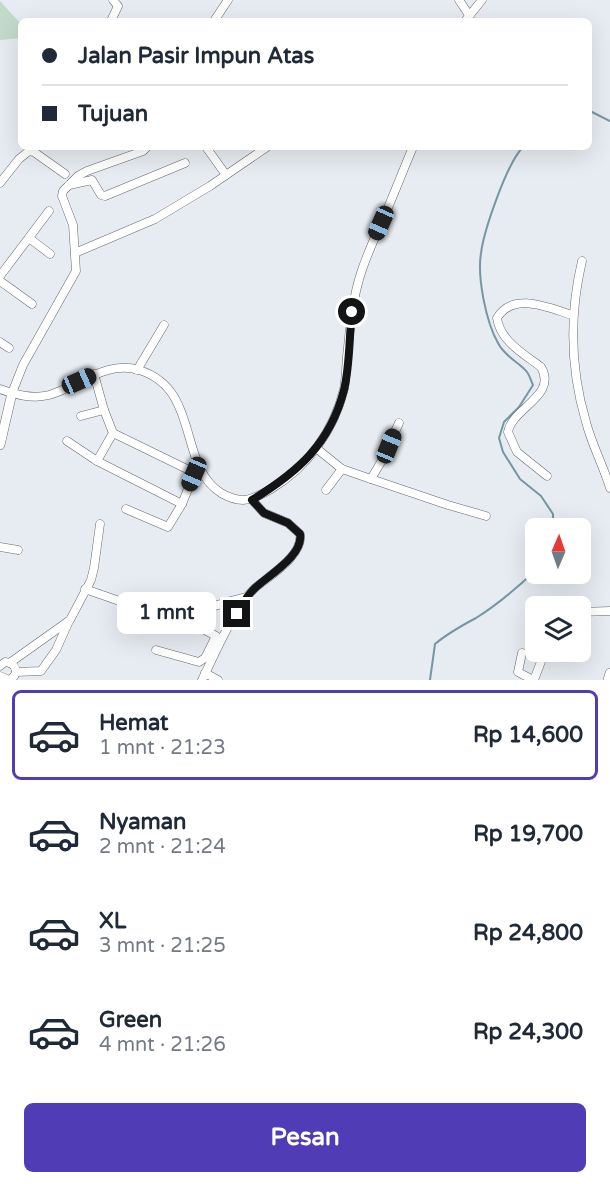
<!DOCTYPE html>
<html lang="id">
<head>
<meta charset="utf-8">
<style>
  :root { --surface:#fff; --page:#f2f2f3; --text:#1f2937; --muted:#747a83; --line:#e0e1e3; --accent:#503cb4 }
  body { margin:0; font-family:"Varela Round",sans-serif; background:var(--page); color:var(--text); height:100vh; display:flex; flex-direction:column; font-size:22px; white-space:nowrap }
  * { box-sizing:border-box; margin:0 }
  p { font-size:20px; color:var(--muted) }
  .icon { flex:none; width:33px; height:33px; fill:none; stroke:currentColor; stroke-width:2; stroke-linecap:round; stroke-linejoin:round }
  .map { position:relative; height:680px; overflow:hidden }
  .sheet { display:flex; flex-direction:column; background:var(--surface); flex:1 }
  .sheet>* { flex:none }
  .top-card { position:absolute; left:18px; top:18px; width:574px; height:132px; border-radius:9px; box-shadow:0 6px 24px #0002; display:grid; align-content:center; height:132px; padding:0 24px; background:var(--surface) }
  .needle { width:39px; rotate:2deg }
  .tools { position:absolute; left:525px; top:518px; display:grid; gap:12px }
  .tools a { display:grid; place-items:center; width:66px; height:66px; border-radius:9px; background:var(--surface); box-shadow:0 6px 24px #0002; font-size:30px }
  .end { position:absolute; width:27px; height:27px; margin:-14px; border:8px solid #121415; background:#fff; box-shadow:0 0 0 3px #fff }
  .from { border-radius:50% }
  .bubble { position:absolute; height:42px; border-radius:9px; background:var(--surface); box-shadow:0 6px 24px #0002; font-size:20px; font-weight:800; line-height:42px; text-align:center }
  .car { position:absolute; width:18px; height:36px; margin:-18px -9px; border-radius:8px; box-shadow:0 0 4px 2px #0007; background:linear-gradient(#222 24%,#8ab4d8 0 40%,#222 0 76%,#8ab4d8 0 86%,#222 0) }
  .top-card b { display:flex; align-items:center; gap:21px; height:57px; font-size:22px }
  .top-card b+b { border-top:2px solid var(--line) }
  .top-card i { width:15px; height:15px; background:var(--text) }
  ul { padding:10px 0 0; list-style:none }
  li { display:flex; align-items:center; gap:18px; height:90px; margin:0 12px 9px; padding:0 12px; border:3px solid transparent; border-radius:9px }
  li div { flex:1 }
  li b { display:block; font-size:22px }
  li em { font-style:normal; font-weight:800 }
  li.current { border-color:var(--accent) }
  li>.icon { width:54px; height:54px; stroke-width:1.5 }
  .button { display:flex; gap:12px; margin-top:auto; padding:12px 24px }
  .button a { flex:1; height:69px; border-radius:9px; background:var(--accent); color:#fff; font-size:24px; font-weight:800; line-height:69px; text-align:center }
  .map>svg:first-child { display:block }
  .green { fill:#c3dac9 }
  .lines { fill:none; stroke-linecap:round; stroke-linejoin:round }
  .stream { stroke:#7796a2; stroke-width:2 }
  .minor-casing { stroke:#64696d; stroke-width:9 }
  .tertiary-casing { stroke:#64696d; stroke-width:10 }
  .minor { stroke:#fff; stroke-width:8 }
  .tertiary { stroke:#fff; stroke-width:9 }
  .route { stroke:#121415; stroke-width:8 }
</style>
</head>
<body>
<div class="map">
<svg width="610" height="680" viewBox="0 0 610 680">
  <rect width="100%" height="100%" fill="#e7ecf2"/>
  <polygon class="green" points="0,1 21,24 21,38 0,40"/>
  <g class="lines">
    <g class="stream">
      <polyline points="590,111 610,121"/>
      <path d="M523,147C507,163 484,230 481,253C477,277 486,322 498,343C505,357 519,362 527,372C530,376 531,381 533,385L519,407L504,422L499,438L503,452L520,479L541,496L553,514V528"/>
      <path d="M430,680L435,644C448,633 461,626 476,618C497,605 518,587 536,570"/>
    </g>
    <defs>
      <g id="minor">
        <polyline points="459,0 469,15"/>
        <polyline points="111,21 118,6 113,0"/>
        <polyline points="214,21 228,0"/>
        <polyline points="465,21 482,0"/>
        <polyline points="206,147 226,175"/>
        <polyline points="0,183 19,159 29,151 34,152 65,174"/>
        <polyline points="69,185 92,180 101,195 105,196 185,163"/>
        <polyline points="29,238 50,254"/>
        <polyline points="75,253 155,219 210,186 267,147"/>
        <path d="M582,261C569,316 570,368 586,422C592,445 603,465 610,488"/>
        <polyline points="0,276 49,211"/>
        <polyline points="0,281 32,304"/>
        <polyline points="0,342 9,348"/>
        <polyline points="137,370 164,325"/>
        <polyline points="94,374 104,410 113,433 97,461 182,504 194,474 193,472 113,433"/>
        <path d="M0,389C14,395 34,399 49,395C78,387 105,360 139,370C201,389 177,465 221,493C242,505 252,500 271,489C308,467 334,430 344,389C346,379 346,368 347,357C350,329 352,300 361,273C368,251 378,231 387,210C396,189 404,168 413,147"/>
        <polyline points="12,393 23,365 76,271 73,225 62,196 63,191 78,176 87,171 143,151 147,147"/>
        <polyline points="81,416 104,410"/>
        <polyline points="67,441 97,461"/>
        <polyline points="316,448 342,469 371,479 381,462 399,423"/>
        <path d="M547,476L517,452L508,432C512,408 558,396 541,367C524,354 500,341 497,318C513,291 549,308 572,315"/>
        <polyline points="371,479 448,505 486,516"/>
        <polyline points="326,490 342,469"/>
        <polyline points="126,509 168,527 182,504"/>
        <polyline points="0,547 18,550"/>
        <polyline points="85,589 151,612 184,619 216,636 205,658 199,662 156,650"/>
        <polyline points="580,612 610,611"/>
        <path d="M184,619C193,611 234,600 247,597"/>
        <polyline points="522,653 518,672 533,680"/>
        <polyline points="11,662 70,620 91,580 94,568 100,524"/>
        <path d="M0,666L5,662C17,663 20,675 9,680L0,676"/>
        <polyline points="16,672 41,671 56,650 69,621"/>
        <polyline points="205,673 218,680"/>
        <path d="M202,680C215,654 234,608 255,588C269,576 304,555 300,534L288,523L264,513L252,500"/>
        <polyline points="534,680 545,651"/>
      </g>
      <g id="tertiary">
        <polyline points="0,445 12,393"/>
        <polyline points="608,680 610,673"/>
      </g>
    </defs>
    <use href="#minor" class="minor-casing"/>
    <use href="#tertiary" class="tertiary-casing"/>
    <use href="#minor" class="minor"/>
    <use href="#tertiary" class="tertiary"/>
  </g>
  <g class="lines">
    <path class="route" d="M237,614C242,605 246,597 253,590C267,576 304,556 300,534L288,523L264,513L252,500C298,472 330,444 344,390C350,365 349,337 352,312"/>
  </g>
</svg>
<div class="tools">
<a><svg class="needle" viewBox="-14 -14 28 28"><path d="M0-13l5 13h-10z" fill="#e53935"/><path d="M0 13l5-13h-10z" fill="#747a83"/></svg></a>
<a><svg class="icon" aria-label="layers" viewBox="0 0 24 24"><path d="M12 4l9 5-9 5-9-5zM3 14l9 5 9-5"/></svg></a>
</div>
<i class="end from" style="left:352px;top:312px"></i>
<i class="end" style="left:237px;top:614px"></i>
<div class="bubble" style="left:117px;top:592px;width:99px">1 mnt</div>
<i class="car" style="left:381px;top:223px;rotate:204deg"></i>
<i class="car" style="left:79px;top:381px;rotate:66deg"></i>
<i class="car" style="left:389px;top:446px;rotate:22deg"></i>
<i class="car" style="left:194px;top:474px;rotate:203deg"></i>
<div class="top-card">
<b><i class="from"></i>Jalan Pasir Impun Atas</b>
<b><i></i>Tujuan</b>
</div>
</div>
<section class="sheet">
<ul>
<li class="current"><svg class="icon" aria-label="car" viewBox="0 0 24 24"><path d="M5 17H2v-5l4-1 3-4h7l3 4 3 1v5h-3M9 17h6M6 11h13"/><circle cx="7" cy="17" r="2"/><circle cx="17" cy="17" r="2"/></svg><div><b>Hemat</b><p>1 mnt · 21:23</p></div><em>Rp 14,600</em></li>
<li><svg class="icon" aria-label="car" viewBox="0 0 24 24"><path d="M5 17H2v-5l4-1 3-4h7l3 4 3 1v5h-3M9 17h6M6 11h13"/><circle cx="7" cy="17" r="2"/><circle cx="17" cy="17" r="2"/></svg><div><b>Nyaman</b><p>2 mnt · 21:24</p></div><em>Rp 19,700</em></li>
<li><svg class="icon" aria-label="car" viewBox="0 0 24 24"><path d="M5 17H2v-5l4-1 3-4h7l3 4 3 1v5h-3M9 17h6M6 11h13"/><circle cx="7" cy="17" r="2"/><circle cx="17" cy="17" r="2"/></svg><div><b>XL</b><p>3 mnt · 21:25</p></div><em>Rp 24,800</em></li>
<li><svg class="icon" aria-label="car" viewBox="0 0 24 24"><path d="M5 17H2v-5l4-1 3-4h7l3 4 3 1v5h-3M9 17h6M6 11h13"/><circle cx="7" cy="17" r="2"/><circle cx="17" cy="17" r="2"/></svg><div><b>Green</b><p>4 mnt · 21:26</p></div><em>Rp 24,300</em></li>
</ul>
<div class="button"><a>Pesan</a></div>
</section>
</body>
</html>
